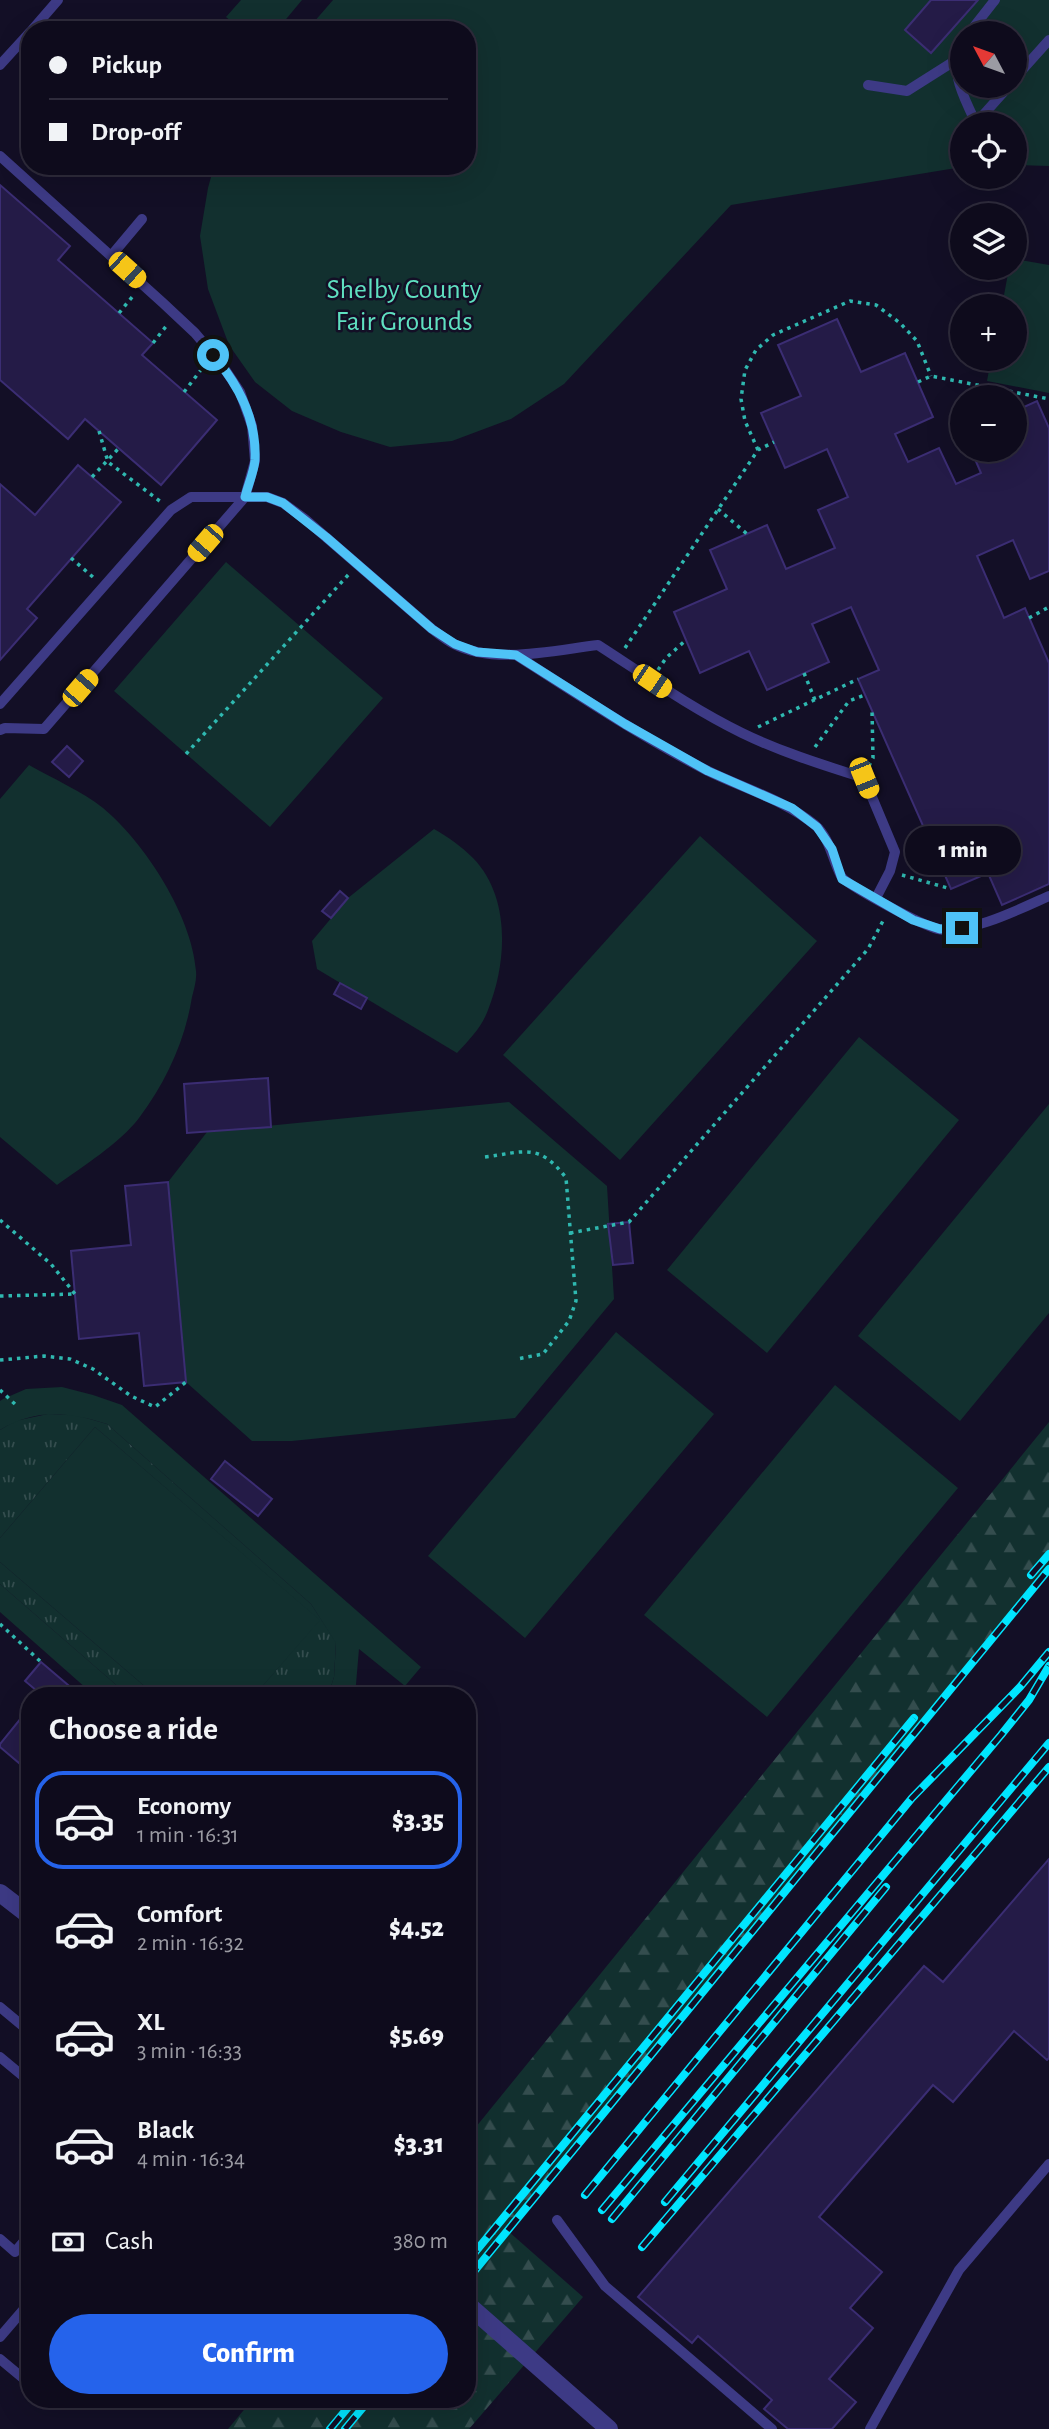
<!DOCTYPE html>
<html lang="en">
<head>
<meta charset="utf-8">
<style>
  :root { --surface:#0e0b1c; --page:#171425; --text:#f1f3f6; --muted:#9b9ba3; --line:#2e2b3b; --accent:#2563eb }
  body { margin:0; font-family:"Alegreya Sans",sans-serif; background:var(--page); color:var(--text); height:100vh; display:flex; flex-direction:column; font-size:26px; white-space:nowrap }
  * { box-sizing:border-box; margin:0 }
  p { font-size:23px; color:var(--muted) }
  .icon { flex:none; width:38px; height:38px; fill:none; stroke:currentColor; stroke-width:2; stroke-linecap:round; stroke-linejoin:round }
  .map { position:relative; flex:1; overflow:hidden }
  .drawer { position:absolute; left:21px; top:1687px; width:455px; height:721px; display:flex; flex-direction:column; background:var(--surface); border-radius:28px; box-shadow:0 7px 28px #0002,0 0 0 2px var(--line) }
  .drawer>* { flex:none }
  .banner { position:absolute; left:21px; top:21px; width:455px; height:154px; border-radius:28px; box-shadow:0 7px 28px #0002,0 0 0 2px var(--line); display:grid; align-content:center; height:154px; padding:0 28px; background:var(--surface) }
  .needle { width:46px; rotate:311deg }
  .buttons { position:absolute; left:950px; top:21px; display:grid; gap:14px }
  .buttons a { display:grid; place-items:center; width:77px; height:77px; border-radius:50%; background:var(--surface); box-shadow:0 7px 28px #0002,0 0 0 2px var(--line); font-size:35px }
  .end { position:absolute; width:32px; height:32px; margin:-16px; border:9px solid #4fc3f7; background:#111; box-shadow:0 0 0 4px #111 }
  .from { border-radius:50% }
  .bubble { position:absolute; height:49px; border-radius:24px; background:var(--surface); box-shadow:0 7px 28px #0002,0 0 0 2px var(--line); font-size:23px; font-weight:800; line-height:49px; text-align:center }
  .car { position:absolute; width:21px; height:42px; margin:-21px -10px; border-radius:9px; box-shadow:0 0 5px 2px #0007; background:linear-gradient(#f5c518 24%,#345 0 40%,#f5c518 0 76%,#345 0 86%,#f5c518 0) }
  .banner b { display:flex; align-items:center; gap:24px; height:66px; font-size:26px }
  .banner b+b { border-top:2px solid var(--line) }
  .banner i { width:18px; height:18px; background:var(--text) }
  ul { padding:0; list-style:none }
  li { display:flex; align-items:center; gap:21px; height:98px; margin:0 14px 10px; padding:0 14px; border:4px solid transparent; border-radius:28px }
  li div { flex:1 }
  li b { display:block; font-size:26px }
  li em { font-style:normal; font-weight:800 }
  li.selected { border-color:var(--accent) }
  li>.icon { width:63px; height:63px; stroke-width:1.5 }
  h2 { padding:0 28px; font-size:32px; line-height:84px }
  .pay { display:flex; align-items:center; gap:18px; height:77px; padding:0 28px; font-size:26px }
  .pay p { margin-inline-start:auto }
  .cta { display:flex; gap:14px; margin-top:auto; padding:14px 28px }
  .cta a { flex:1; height:80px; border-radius:42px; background:var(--accent); color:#fff; font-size:28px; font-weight:800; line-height:80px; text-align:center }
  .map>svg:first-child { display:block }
  .grass { fill:url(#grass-tufts) }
  .forest { fill:url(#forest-firs) }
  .green { fill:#12302f; fill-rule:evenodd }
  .building { fill:#241b47; stroke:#3b2d73; stroke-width:2 }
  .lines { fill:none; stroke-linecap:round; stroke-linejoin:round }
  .path { stroke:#2fb8b0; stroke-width:3.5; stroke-dasharray:3.5 5; stroke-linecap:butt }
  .service { stroke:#3d3a85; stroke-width:10 }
  .tertiary { stroke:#3d3a85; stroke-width:18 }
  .rail-casing { stroke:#00e5ff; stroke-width:8 }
  .rail { stroke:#130f26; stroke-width:5; stroke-dasharray:16; stroke-linecap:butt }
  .route { stroke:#4fc3f7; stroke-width:9 }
  .labels { text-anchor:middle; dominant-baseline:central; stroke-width:5; stroke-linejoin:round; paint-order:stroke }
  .park-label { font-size:28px; fill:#5fe0c0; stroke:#130f26 }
</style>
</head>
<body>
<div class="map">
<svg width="1049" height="2429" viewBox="0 0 1049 2429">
  <defs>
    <pattern id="grass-tufts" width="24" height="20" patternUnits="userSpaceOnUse" patternTransform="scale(1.75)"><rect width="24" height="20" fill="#12302f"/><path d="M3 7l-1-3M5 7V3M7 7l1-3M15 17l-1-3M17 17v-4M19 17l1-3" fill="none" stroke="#344d4e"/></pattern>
    <pattern id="forest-firs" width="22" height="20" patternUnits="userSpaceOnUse" patternTransform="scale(1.75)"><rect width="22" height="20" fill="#12302f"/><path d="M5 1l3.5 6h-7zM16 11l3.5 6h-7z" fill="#344d4e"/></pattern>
  </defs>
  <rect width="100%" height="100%" fill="#130f26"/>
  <g class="grass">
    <polygon points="48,1414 76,1415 107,1424 311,1604 336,1642 334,1677 328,1696 254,1696 319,1620 95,1427 0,1538 0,1430 15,1421"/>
    <polygon points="0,1562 156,1696 129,1696 0,1584"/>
  </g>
  <polygon class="forest" points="1049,1422 1049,1569 508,2231 583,2297 469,2429 228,2429 253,2399 467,2399 467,2138"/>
  <g class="green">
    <polygon points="241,0 302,0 277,30 242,30 226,17"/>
    <path d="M333,0H1049V166L1015,165V124H962V167L731,205L564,384L511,419L452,441L390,447L341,432L292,411L255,382L229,345L208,289L200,236L208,188L214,166H467V30H307ZM962,33H1015V86H962Z"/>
    <polygon points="1015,259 1049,265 1049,393 987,381 991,359 1015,359 1015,306 1002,306 1009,268 1015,268"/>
    <polygon points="226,562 383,698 270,827 114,691"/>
    <path d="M29,765C52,778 83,792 103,808C145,843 192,916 196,971C197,979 194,989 192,997C185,1041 166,1082 139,1118C120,1143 82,1167 57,1185L0,1137V799Z"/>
    <path d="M434,829C448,837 461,846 473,858C511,897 507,963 488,1010C482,1027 469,1040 457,1053L317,969L312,941L348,898Z"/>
    <polygon points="700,836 817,941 620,1160 503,1055"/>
    <polygon points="859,1037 959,1120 767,1353 667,1270"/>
    <polygon points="509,1102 607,1186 614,1299 515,1418 292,1441 252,1441 186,1382 144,1386 139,1333 79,1339 71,1251 130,1245 125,1186 168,1182 207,1132"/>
    <polygon points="1049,1104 1049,1313 960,1421 858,1336"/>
    <polygon points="616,1332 714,1414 525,1638 428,1556"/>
    <polygon points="835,1385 958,1488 767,1717 644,1615"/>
    <path d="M62,1387L93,1395L122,1405L421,1667L405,1686L359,1649L355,1696H328L334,1677L336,1643L311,1604L107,1424C69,1412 36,1408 0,1430V1401L3,1399L26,1389Z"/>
    <polygon points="95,1427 320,1620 254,1696 156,1696 0,1562 0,1538"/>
    <polygon points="0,1584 129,1696 95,1696 0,1612"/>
  </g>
  <g class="building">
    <polygon points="931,0 978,0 931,53 905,30"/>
    <polygon points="0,185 70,246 58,260 153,343 142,355 217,420 161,485 85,419 68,439 0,380"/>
    <polygon points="837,319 861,372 905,353 933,417 895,434 908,462 939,448 956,484 981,473 971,450 1015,450 1015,411 1037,401 1049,428 1049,571 1030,579 1013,540 977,556 1004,618 1025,608 1049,663 1049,884 1002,905 988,873 951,889 858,679 879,670 851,607 812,624 829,662 767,690 749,651 700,673 674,612 727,589 710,550 767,525 786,569 835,548 818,510 848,497 827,449 785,468 761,413 801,396 778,345"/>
    <polygon points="78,465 121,502 27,609 37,618 0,660 0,484 35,515"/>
    <polygon points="67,746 83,761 69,777 52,762"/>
    <polygon points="340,891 348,898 331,918 322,911"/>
    <polygon points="340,983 367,998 361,1009 334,994"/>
    <polygon points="268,1078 271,1127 187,1133 184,1084"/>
    <polygon points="168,1182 186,1382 144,1386 139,1333 79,1339 71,1251 131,1245 125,1186"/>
    <polygon points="629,1222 633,1263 613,1265 608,1224"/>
    <polygon points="225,1461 272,1499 258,1516 211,1479"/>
    <polygon points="41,1662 81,1696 43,1696 25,1681"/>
    <polygon points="26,1712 30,1715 30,1751 19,1763 0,1747 0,1744"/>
    <polygon points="1049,1859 1049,2058 1047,2060 1014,2031 953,2102 933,2085 819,2217 882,2272 850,2308 873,2328 829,2379 856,2402 832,2429 788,2429 764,2409 772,2400 698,2336 692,2343 638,2297 924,1966 943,1982"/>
  </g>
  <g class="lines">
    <g class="path">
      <polyline points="119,313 133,296"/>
      <polyline points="153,343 167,325"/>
      <polyline points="918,382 931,376 1049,399"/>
      <polyline points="184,392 204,366"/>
      <polyline points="99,431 108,462 161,502"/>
      <polyline points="758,450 745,421 741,399 745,370 756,350 773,335 850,301 876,305 900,323 917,341 931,376"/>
      <polyline points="92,477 119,448"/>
      <polyline points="718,509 747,534"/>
      <polyline points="71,558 94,578"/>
      <polyline points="1029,618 1049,607"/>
      <polyline points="625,648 758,450 774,442"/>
      <polyline points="658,670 666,658 686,640"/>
      <polyline points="804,673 815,700"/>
      <polyline points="758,727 858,679"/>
      <polyline points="815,747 849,701 865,695"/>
      <polyline points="186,754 349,574"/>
      <polyline points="869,766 873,758 872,710"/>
      <polyline points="907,848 929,840"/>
      <polyline points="902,875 951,889"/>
      <path d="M485,1157C524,1152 539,1142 566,1178L576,1301L569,1321L543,1354L517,1359"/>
      <polyline points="0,1220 51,1264 75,1294"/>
      <polyline points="570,1233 629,1222 868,949 884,919"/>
      <polyline points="0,1296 75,1294"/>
      <polyline points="0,1360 44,1356 70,1359 93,1369 131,1396 155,1407 186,1382"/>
      <polyline points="0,1390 17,1406"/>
      <polyline points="0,1624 41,1662"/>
    </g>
    <g class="service">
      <polyline points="32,30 58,0"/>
      <polyline points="969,33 995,0"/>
      <path d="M962,47C949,76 965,97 976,124"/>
      <polyline points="0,65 30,32"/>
      <polyline points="1015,78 1049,40"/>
      <polyline points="868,85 907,91 956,60"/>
      <polyline points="976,123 1009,86"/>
      <polyline points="0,156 163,303 195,333 222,365 240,392 252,426 255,461 245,497 44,729 5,728 0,730"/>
      <polyline points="111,256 142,219"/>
      <path d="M516,655C578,695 640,736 706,770C742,788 783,799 815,825C830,838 832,859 841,876C847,886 924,926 938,929C968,935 1022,908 1049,896"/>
      <path d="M0,704L171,510L191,497H267L283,503L305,519L432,629C439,634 446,640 454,644C494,665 555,650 598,645C646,676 691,708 742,733C781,752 823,765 864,778L895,852L890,871L876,898"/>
      <polyline points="0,2007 30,2032"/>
      <polyline points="0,2057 30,2082"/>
      <polyline points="557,2220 605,2286 772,2429"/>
      <polyline points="0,2239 15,2252 30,2234"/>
      <polyline points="0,2337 30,2302"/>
      <polyline points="0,2359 30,2384"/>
      <polyline points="47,2399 51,2402"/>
      <polyline points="870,2429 959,2270 1049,2164"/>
    </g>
    <g class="tertiary">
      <polyline points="0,1893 30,1916"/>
      <polyline points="467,2304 609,2429"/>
    </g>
    <defs>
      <g id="rail">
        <polyline points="1031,1575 1049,1554"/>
        <polyline points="585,2195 912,1798 1020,1687 1049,1652"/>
        <polyline points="665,2202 1049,1743"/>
        <polyline points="602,2210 1001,1735 1029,1700 1049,1666"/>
        <polyline points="612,2219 886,1887"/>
        <polyline points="642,2247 1049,1767"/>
        <polyline points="467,2262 914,1718"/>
        <polyline points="467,2280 1049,1569"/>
        <polyline points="330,2429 355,2399"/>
        <polyline points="345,2429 370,2399"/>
      </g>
    </defs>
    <use href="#rail" class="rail-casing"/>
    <use href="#rail" class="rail"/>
  </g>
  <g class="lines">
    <path class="route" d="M213,355C238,384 257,420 255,460C254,472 248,485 245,497H267L283,503L326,537L432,629L455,644L477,652L516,655L625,724L708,771L792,808L817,827L832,849L842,879L913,920L940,929L962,928"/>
  </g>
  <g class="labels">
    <g class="park-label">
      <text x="404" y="290">Shelby County<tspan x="404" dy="32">Fair Grounds</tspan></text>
    </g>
  </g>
</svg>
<div class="buttons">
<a><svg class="needle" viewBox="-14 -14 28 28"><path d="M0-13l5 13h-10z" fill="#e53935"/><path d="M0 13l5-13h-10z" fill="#9b9ba3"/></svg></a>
<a><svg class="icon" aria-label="locate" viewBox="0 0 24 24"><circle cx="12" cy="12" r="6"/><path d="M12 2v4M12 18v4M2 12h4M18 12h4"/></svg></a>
<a><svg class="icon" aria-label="layers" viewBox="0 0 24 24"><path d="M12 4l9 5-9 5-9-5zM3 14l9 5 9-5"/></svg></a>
<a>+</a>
<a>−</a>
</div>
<i class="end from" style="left:213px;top:355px"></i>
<i class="end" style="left:962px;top:928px"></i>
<div class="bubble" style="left:905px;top:826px;width:116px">1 min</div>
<i class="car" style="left:127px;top:270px;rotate:132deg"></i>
<i class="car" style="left:205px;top:543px;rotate:221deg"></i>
<i class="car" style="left:652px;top:681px;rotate:124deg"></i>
<i class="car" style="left:80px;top:688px;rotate:41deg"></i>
<i class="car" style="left:864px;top:778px;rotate:158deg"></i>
<div class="banner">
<b><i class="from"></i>Pickup</b>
<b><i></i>Drop-off</b>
</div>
<section class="drawer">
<h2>Choose a ride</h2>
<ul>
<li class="selected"><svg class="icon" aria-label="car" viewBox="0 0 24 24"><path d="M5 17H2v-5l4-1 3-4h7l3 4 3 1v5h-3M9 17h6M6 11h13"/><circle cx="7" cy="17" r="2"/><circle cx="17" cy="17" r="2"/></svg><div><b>Economy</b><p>1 min · 16:31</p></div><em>$3.35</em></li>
<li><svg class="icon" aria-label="car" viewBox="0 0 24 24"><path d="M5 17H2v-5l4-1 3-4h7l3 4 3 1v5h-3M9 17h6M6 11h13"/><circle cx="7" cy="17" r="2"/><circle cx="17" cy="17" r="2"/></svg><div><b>Comfort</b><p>2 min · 16:32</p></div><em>$4.52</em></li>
<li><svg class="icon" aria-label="car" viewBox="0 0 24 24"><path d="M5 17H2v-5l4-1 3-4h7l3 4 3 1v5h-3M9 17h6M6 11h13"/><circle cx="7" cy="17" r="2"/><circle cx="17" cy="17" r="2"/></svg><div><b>XL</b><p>3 min · 16:33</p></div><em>$5.69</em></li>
<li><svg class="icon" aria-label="car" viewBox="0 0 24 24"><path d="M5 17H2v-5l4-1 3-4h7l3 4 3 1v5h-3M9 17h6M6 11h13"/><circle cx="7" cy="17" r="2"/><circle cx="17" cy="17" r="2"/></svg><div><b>Black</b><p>4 min · 16:34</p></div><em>$3.31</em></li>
</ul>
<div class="pay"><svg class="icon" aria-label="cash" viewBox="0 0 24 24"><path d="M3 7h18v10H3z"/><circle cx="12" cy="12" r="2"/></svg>Cash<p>380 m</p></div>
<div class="cta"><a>Confirm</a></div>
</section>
</div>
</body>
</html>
